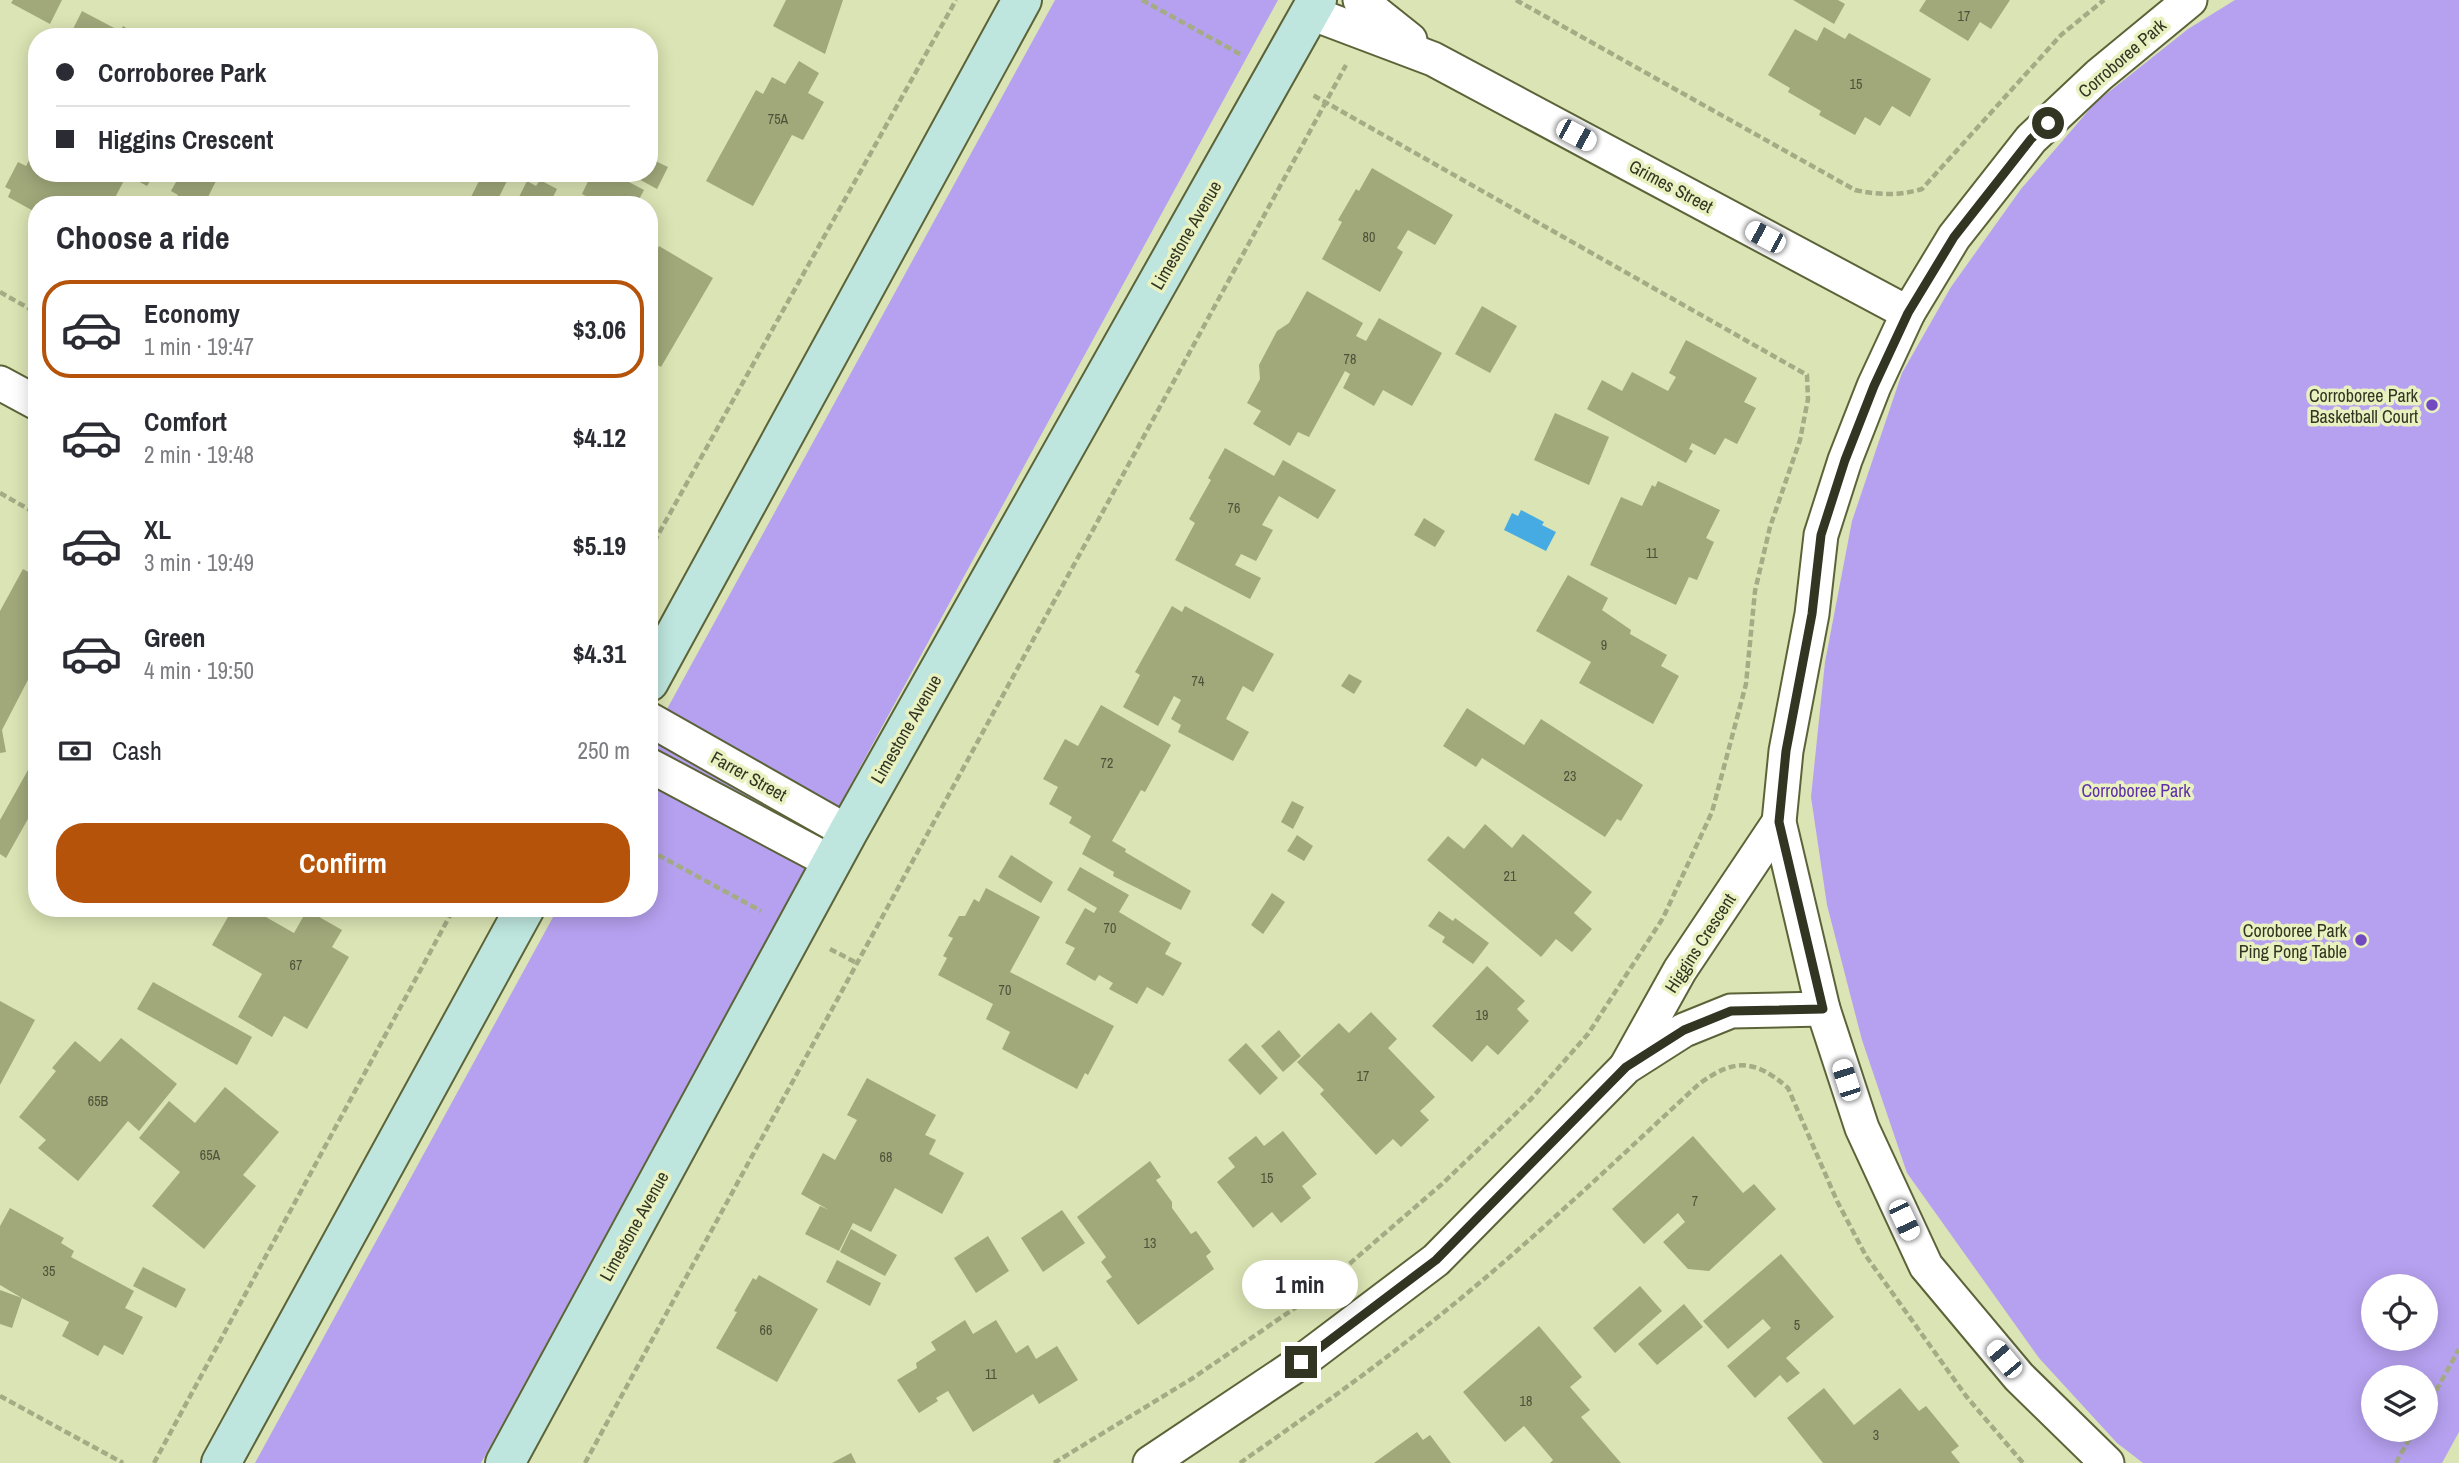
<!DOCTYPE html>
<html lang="en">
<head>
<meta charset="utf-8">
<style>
  :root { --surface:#fff; --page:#f7f7f7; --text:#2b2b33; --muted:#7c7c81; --line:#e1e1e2; --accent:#b45309 }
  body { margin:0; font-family:"Archivo Narrow",sans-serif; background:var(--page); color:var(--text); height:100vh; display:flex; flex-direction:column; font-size:26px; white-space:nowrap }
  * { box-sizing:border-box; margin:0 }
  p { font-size:23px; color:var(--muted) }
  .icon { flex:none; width:38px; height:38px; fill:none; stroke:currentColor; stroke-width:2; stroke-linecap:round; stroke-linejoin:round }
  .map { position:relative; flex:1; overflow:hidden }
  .side { position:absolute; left:28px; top:196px; width:630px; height:721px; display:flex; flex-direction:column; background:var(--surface); border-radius:28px; box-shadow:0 4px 18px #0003 }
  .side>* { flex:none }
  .hud { position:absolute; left:28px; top:28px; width:630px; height:154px; border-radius:28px; box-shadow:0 4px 18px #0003; display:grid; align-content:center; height:154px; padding:0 28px; background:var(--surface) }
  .controls { position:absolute; left:2361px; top:1274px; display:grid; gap:14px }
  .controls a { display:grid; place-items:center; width:77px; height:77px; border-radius:50%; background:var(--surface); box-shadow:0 4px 18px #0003; font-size:35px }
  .end { position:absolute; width:32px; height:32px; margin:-16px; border:9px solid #323522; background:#fff; box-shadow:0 0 0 4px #fff }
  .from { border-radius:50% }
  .bubble { position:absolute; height:49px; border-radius:24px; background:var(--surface); box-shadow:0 4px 18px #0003; font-size:23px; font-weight:700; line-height:49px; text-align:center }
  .car { position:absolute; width:21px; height:42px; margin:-21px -10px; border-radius:9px; box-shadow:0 0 5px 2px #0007; background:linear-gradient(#fff 24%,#345 0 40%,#fff 0 76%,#345 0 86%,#fff 0) }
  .hud b { display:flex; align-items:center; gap:24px; height:66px; font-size:26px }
  .hud b+b { border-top:2px solid var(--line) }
  .hud i { width:18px; height:18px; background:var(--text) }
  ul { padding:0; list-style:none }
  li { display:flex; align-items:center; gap:21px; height:98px; margin:0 14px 10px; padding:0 14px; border:4px solid transparent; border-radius:28px }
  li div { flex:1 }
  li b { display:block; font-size:26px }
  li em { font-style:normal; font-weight:700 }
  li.active { border-color:var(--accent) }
  li>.icon { width:63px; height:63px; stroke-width:1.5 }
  h2 { padding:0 28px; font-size:32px; line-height:84px }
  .pay { display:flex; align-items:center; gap:18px; height:77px; padding:0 28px; font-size:26px }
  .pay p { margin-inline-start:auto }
  .cta { display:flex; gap:14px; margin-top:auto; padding:14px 28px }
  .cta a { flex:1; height:80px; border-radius:28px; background:var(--accent); color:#fff; font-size:28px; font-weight:700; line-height:80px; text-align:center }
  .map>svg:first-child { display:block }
  .green { fill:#b6a1f0; fill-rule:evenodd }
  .water { fill:#46abe2 }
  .building { fill:#a1a97b }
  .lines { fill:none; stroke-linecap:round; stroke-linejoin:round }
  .street-casing { stroke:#5c6338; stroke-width:37 }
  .secondary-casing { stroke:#5c6338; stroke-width:42 }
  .path { stroke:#a4ab85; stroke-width:4.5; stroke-dasharray:7 3.5; stroke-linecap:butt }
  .street { stroke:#fff; stroke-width:33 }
  .secondary { stroke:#bee6de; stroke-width:38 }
  .route { stroke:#323522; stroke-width:9 }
  .poi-dot { fill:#7349c1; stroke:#e9f1c1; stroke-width:2.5 }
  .labels { text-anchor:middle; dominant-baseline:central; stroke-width:7; stroke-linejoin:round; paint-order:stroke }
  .number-label { font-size:14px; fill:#4e5238 }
  .street-label { font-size:18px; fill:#323522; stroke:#e9f1c1 }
  .poi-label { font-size:18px; fill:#323522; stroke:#e9f1c1; text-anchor:end }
  .park-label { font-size:18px; fill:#5f2fa9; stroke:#e9f1c1 }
</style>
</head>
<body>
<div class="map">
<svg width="2459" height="1463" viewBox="0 0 2459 1463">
  <rect width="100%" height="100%" fill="#dbe4b4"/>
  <g class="green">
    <polygon points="1055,0 1278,0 481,1463 255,1463 558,908 649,908 649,742"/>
    <path d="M2235,0H2459V1432L2442,1463H2143L2117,1443L2039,1358L1907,1173L1862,1040L1827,905L1811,797L1825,662L1852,521L1902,373L1951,287L2021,189L2095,103L2188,29ZM2426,1286V1339H2373V1286ZM2426,1377V1430H2373V1377Z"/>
  </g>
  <polygon class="water" points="1521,510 1544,522 1542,525 1556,532 1546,551 1504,530 1512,513 1518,516"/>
  <g class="building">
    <polygon points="13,0 62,0 50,24 11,3"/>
    <polygon points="786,0 843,0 825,54 773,26"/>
    <polygon points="1793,0 1838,0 1845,4 1834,24"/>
    <polygon points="1926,0 2010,0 1991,29 1980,22 1968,41 1919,11"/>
    <polygon points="82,11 118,30 115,37 69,37"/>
    <polygon points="123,26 142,37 117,37"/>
    <polygon points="1824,27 1845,39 1849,33 1931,79 1910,117 1892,106 1880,126 1865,117 1855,135 1819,115 1821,111 1788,92 1790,88 1768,75 1795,29 1817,41"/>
    <polygon points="799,61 819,73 808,93 824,102 803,140 792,135 753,206 706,181 756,90 763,94 772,77 785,84"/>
    <polygon points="37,146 37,173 155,173 147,186 127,175 111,205 37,205 37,213 8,197 11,190 5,187 18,162 26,166"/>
    <polygon points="649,158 668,167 657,189 635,177 637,173 649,173"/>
    <polygon points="1372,168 1453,215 1435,245 1408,230 1397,248 1403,252 1380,292 1322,259 1342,222 1338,220 1356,189 1359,191"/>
    <polygon points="181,173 211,173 218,177 204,205 174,205 178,195 171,191"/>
    <polygon points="483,173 511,173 495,205 467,205"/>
    <polygon points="592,173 612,173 644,190 636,205 603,205 582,194"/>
    <polygon points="540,180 557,189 553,197 568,205 515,205 527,181 536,186"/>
    <polygon points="659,246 713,278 661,367 649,360 649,263"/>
    <polygon points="1307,291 1363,323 1356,336 1366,341 1379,318 1442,353 1412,406 1383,390 1374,406 1343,388 1350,374 1345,371 1309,437 1298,432 1290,446 1253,424 1261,411 1247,403 1260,379 1259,365 1277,331 1289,323"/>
    <polygon points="1482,306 1517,326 1490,373 1455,354"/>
    <polygon points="1686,340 1757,378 1744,402 1756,408 1737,444 1725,438 1715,455 1692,443 1689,449 1693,451 1686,463 1587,409 1602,380 1622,391 1632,372 1668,391 1676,377 1669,373"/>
    <polygon points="1555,413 1609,437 1589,485 1534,460"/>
    <polygon points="1225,448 1274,476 1283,460 1336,490 1318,519 1279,496 1262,525 1273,530 1256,561 1241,554 1235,565 1261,578 1250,599 1175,560 1195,523 1189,519 1211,480 1208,478"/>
    <polygon points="1658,481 1720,510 1706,538 1714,542 1697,580 1689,577 1676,605 1590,565 1621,497 1642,506 1652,485 1655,487"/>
    <polygon points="1424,518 1445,531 1435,547 1414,535"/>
    <polygon points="23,569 37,577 37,674 30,676 2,730 6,752 0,753 0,611"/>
    <polygon points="1568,575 1608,598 1602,610 1631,630 1630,634 1667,655 1661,666 1679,676 1653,724 1579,683 1591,662 1536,631"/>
    <polygon points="1172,606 1182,612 1185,606 1274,654 1253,692 1243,686 1226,719 1249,732 1233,761 1178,732 1181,725 1171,719 1181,700 1174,696 1158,726 1123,707 1140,675 1135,672"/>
    <polygon points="1349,674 1362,681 1354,694 1341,686"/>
    <polygon points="1101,705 1171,745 1145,792 1141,790 1112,841 1126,849 1125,852 1191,891 1181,910 1113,876 1114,872 1082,854 1091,836 1069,823 1072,817 1049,804 1058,787 1043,779 1065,739 1078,746"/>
    <polygon points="1467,708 1524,745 1541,719 1643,785 1621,821 1617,819 1605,837 1482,758 1476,767 1443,746"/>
    <polygon points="37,754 37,795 30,809 33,810 6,858 0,854 0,820"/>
    <polygon points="1292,801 1304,807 1293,829 1281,822"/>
    <polygon points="1485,824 1512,848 1523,834 1592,892 1574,913 1592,929 1572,952 1556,939 1541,957 1427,860 1448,836 1464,849"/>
    <polygon points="1297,835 1313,846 1304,861 1287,851"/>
    <polygon points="1011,855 1053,882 1041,903 998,877"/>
    <polygon points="1080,867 1129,895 1119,912 1171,943 1165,954 1182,963 1163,996 1147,987 1137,1004 1109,989 1113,983 1099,975 1095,981 1066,964 1075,948 1065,943 1085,908 1094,913 1097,908 1067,890"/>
    <polygon points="986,888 1040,917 1010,972 1114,1026 1088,1075 1085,1073 1077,1089 1002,1049 1010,1032 986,1019 993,1004 938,975 947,958 943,956 953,938 948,936 959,916 965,916 974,899 979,902"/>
    <polygon points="1272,893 1285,902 1263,934 1251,925"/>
    <polygon points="233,908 250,908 294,933 307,910 342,930 332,947 349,957 307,1029 284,1016 272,1037 238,1017 262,974 212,945"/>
    <polygon points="1439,911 1453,921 1455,918 1489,943 1473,964 1442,942 1445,937 1428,926"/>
    <polygon points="1487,966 1525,1001 1517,1009 1529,1021 1498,1055 1487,1045 1472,1062 1432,1026"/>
    <polygon points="153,982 252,1037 237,1065 137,1009"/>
    <polygon points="0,1001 35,1020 0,1085"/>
    <polygon points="1371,1012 1397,1039 1388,1048 1435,1097 1420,1111 1429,1120 1401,1147 1393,1139 1376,1155 1320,1094 1324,1090 1297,1062 1339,1023 1349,1033"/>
    <polygon points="1279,1030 1301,1056 1283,1072 1261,1046"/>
    <polygon points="121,1038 177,1084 139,1131 128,1121 78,1181 38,1148 46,1140 19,1117 56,1071 52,1068 75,1041 100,1062"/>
    <polygon points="1246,1043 1278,1078 1260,1095 1228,1060"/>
    <polygon points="867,1078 936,1115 925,1135 936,1140 929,1154 964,1173 942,1214 895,1188 871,1232 853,1223 839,1251 805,1234 820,1206 829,1210 801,1194 823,1153 835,1160 857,1120 847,1115"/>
    <polygon points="225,1087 279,1132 243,1175 256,1186 204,1249 152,1206 180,1172 139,1138 169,1101 195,1123"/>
    <polygon points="1283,1131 1317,1174 1302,1186 1311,1198 1281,1223 1272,1212 1253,1228 1217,1182 1235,1167 1228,1158 1256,1136 1264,1146"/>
    <polygon points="1693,1136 1743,1193 1754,1184 1776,1209 1709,1271 1688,1269 1663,1242 1685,1222 1678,1213 1644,1244 1612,1209"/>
    <polygon points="1150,1161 1161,1177 1156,1180 1172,1202 1172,1208 1191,1234 1196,1231 1211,1252 1206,1256 1214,1269 1138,1325 1106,1281 1112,1277 1101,1262 1106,1257 1077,1217"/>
    <polygon points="10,1208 64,1238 61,1243 74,1251 71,1257 134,1291 125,1308 143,1317 123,1355 104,1345 98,1356 62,1336 69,1322 22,1298 12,1328 0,1324 0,1290 22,1298 0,1285 0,1226"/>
    <polygon points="1062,1210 1085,1243 1043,1272 1021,1238"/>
    <polygon points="851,1229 897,1255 885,1276 840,1252"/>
    <polygon points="988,1236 1009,1271 976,1293 954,1258"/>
    <polygon points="1781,1254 1834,1317 1786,1358 1800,1373 1787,1383 1780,1375 1755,1398 1727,1366 1771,1328 1763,1319 1728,1349 1703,1321"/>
    <polygon points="837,1260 881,1283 870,1306 826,1282"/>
    <polygon points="143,1267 186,1289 176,1308 133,1286"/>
    <polygon points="759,1275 818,1309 777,1382 716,1348 737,1312 734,1311 753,1278 756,1280"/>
    <polygon points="1640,1286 1662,1311 1615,1353 1593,1328"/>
    <polygon points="1684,1304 1703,1327 1657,1365 1638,1344"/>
    <polygon points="965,1320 973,1334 996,1320 1016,1353 1028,1345 1036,1359 1057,1346 1078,1380 1039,1404 1033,1394 973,1432 948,1391 936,1398 938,1401 919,1413 897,1380 917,1368 916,1363 936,1350 931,1342"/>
    <polygon points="1539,1326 1582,1377 1570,1387 1590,1410 1581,1417 1621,1463 1550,1463 1553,1460 1524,1426 1505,1442 1463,1392"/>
    <polygon points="1824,1388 1854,1425 1900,1388 1919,1411 1926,1406 1959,1446 1951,1452 1960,1463 1823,1463 1787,1418"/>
    <polygon points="1417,1432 1423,1440 1430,1435 1451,1463 1374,1463"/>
    <polygon points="851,1453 856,1463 832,1463"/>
  </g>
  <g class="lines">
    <defs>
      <g id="street">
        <polyline points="1360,0 1410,40"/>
        <polyline points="1311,13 1433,59 1908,313"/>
        <polyline points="0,383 37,403"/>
        <polyline points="649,719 848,832"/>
        <polyline points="649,765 831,862"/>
        <polyline points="1627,1065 1680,970 1779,822"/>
        <polyline points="1150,1463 1301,1362 1436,1260 1626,1067 1684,1030 1731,1011 1823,1009"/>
        <polyline points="2107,1463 2019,1377 1926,1266 1862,1128 1823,1009 1779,822 1786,751 1812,614 1821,535 1845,460 1874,386 1908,313 1954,237 2031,139 2099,75 2190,0"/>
      </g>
      <g id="secondary">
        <polyline points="649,682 1022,0"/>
        <polyline points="221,1463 525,908"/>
        <polyline points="505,1463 848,832 1317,0"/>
      </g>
    </defs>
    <use href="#street" class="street-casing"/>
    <use href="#secondary" class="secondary-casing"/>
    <g class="path">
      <polyline points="1142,0 1240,54"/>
      <path d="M1516,0L1855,190C1879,195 1898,196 1922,189L2061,35L2104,0"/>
      <polyline points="0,292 37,313"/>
      <polyline points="0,493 37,514"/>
      <polyline points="649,551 956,0"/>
      <polyline points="649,850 761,911"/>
      <polyline points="830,949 857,963"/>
      <polyline points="0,1396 123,1463"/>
      <polyline points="2426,1409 2459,1349"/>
      <polyline points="154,1463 454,908"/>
      <polyline points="585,1463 1346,65"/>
      <polyline points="1054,1463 1193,1378 1311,1297 1442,1184 1531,1099 1588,1034 1663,918 1712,812 1746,684 1755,591 1770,527 1800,440 1808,399 1807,375 1311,94"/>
      <path d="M1240,1463C1304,1418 1368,1373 1429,1324C1524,1249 1611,1165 1699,1084C1734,1058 1755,1059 1788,1088L1837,1201L1866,1256L1966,1396L2023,1463"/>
      <polyline points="2396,1463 2414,1430"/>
    </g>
    <use href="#street" class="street"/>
    <use href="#secondary" class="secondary"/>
  </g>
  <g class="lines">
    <polyline class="route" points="1301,1362 1436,1260 1626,1067 1684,1030 1731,1011 1823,1009 1779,822 1786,751 1812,614 1821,535 1845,460 1874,386 1908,313 1954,237 2031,139 2048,123"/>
  </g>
  <g class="poi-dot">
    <circle cx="2432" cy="405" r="7"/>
    <circle cx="2361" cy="940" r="7"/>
  </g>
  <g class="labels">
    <g class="number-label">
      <text x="1964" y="16">17</text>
      <text x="1856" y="84">15</text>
      <text x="778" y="119">75A</text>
      <text x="1369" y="237">80</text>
      <text x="1350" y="359">78</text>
      <text x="1234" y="508">76</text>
      <text x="1652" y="553">11</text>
      <text x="1604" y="645">9</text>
      <text x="1198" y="681">74</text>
      <text x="1107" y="763">72</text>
      <text x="1570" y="776">23</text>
      <text x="1510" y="876">21</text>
      <text x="1110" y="928">70</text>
      <text x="296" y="965">67</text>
      <text x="1005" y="990">70</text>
      <text x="1482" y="1015">19</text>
      <text x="1363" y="1076">17</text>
      <text x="98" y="1101">65B</text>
      <text x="210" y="1155">65A</text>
      <text x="886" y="1157">68</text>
      <text x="1267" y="1178">15</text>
      <text x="1695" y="1201">7</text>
      <text x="1150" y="1243">13</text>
      <text x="49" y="1271">35</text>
      <text x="1797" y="1325">5</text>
      <text x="766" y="1330">66</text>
      <text x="991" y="1374">11</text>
      <text x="1526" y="1401">18</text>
      <text x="1876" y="1435">3</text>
    </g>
    <g class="street-label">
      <text transform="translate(2122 58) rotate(-41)">Corroboree Park</text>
      <text transform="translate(1671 186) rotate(28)">Grimes Street</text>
      <text transform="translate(1186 235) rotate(-60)">Limestone Avenue</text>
      <text transform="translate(906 729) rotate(-60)">Limestone Avenue</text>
      <text transform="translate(749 776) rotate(29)">Farrer Street</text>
      <text transform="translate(1700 943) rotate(-57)">Higgins Crescent</text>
      <text transform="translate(634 1226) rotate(-61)">Limestone Avenue</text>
    </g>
    <g class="poi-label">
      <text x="2418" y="395">Corroboree Park<tspan x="2418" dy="21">Basketball Court</tspan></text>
      <text x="2347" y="930">Coroboree Park<tspan x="2347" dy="21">Ping Pong Table</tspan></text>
    </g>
    <g class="park-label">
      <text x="2136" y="790">Corroboree Park</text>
    </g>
  </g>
</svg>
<div class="controls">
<a><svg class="icon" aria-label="locate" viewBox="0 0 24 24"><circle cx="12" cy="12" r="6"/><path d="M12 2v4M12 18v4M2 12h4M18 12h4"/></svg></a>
<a><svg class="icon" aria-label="layers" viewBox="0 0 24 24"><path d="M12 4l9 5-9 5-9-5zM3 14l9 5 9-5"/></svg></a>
</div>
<i class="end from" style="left:2048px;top:123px"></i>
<i class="end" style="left:1301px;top:1362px"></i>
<div class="bubble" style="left:1242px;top:1260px;width:116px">1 min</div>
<i class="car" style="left:1576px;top:135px;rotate:118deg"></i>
<i class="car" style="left:1765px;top:237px;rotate:298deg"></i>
<i class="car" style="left:1846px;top:1080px;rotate:342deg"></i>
<i class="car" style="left:1904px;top:1220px;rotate:155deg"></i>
<i class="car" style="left:2004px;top:1359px;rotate:320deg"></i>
<div class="hud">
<b><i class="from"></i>Corroboree Park</b>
<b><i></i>Higgins Crescent</b>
</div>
<section class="side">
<h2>Choose a ride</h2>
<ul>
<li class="active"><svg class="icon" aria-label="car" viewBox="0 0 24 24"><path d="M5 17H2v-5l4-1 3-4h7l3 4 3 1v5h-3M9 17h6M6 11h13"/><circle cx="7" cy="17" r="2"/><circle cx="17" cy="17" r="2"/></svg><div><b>Economy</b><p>1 min · 19:47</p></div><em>$3.06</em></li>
<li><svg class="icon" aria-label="car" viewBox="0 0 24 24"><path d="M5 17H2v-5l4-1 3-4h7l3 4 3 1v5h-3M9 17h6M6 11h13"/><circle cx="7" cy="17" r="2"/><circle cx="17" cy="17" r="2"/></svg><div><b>Comfort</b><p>2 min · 19:48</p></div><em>$4.12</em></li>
<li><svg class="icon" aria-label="car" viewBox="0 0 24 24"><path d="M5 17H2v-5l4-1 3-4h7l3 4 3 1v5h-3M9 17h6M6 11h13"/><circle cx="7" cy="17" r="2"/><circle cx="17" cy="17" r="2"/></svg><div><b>XL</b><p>3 min · 19:49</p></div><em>$5.19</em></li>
<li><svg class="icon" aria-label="car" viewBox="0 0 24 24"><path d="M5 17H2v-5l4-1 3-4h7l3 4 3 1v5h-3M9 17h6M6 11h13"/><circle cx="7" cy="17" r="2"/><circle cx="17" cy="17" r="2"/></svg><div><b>Green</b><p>4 min · 19:50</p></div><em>$4.31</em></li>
</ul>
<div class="pay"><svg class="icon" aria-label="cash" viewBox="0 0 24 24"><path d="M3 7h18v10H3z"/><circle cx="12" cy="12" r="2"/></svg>Cash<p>250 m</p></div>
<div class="cta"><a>Confirm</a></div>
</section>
</div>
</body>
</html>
